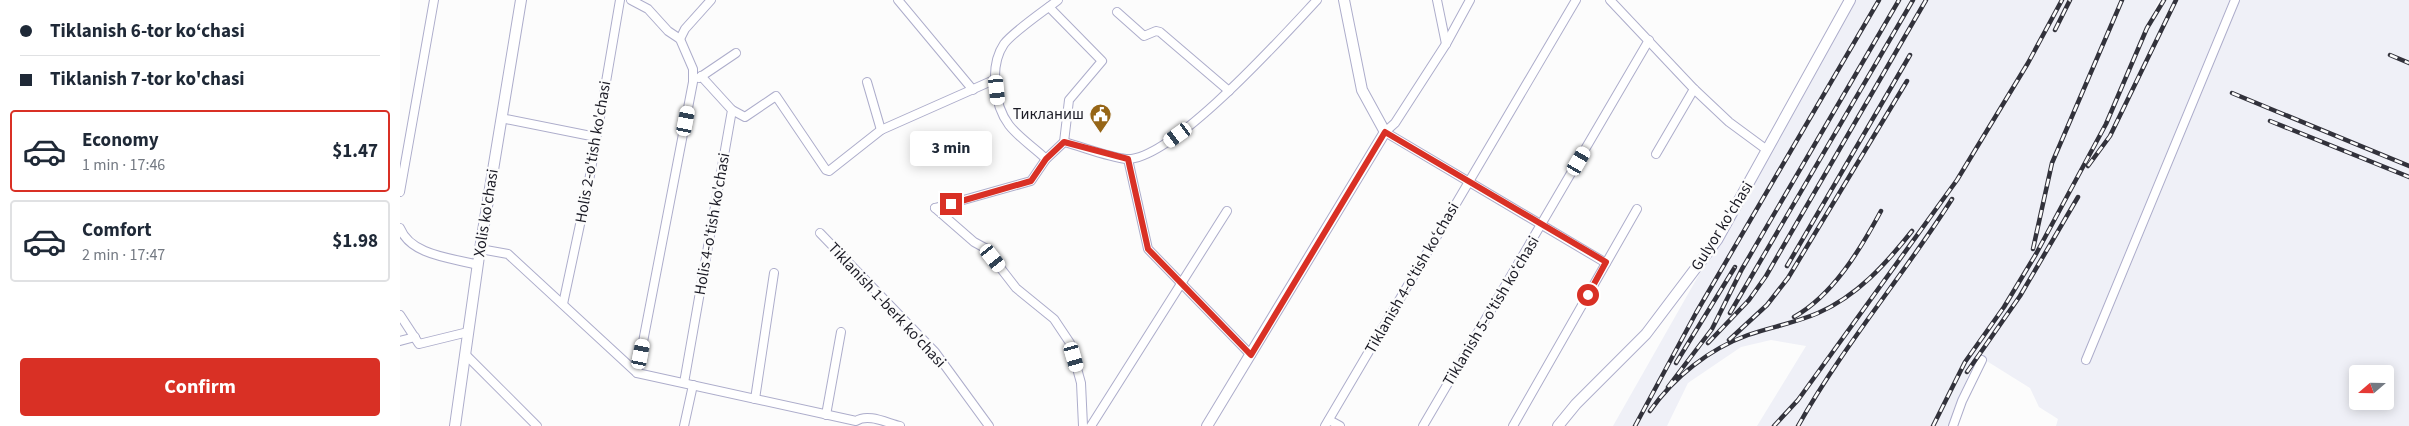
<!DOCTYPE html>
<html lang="en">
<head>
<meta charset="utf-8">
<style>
  :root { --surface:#fff; --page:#f6f6f7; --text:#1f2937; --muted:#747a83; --line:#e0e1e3; --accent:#d93025 }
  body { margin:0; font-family:"Source Sans 3",sans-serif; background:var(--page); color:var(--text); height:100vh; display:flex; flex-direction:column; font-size:19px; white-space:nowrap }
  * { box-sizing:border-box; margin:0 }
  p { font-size:16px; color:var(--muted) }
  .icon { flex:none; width:28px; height:28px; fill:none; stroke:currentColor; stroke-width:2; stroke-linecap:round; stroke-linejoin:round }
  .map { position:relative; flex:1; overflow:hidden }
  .sheet { display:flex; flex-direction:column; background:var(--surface); width:400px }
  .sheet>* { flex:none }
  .banner { display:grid; align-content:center; height:110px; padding:0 20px; background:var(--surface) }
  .needle { width:32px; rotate:250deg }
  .tools { position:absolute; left:1949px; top:365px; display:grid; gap:10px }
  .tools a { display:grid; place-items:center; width:45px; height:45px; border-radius:5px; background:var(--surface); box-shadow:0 2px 12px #0003; font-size:25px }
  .end { position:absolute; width:22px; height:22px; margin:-11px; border:6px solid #d93025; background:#fff; box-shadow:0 0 0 2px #fff }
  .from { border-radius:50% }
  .bubble { position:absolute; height:35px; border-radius:5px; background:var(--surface); box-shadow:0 2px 12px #0003; font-size:16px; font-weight:700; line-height:35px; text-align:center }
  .car { position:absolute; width:15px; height:30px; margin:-15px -8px; border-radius:6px; box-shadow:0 0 4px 1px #0007; background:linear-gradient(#fff 24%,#345 0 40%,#fff 0 76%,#345 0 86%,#fff 0) }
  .banner b { display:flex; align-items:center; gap:18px; height:48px; font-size:19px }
  .banner b+b { border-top:1px solid var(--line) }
  .banner i { width:12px; height:12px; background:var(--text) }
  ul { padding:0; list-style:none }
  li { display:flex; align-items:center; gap:15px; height:82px; margin:0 10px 8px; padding:0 10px; border:2px solid var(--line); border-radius:5px }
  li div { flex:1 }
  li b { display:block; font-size:19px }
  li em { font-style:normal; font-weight:700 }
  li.current { border-color:var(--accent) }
  li>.icon { width:45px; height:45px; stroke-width:1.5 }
  .primary-button { display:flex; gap:10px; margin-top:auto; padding:10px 20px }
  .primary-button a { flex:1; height:58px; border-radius:5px; background:var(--accent); color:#fff; font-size:20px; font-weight:700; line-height:58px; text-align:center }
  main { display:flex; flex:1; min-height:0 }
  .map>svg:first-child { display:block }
  .built { fill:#eff0f7; fill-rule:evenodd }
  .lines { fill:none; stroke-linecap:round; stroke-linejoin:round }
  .minor-casing { stroke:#adadcb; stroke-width:10 }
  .tertiary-casing { stroke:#adadcb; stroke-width:12 }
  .minor { stroke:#fff; stroke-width:8 }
  .tertiary { stroke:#fff; stroke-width:10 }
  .rail-casing { stroke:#32323b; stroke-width:4.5 }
  .rail { stroke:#fcfcfc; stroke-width:2.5; stroke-dasharray:8; stroke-linecap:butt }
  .route { stroke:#d93025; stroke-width:6 }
  .labels { text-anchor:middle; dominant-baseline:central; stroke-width:5; stroke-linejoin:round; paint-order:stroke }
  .poi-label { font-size:16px; fill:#1b1b25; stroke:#fcfcfc; text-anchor:end }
  .street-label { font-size:16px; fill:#1b1b25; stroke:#fcfcfc }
</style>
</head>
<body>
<main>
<section class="sheet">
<div class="banner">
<b><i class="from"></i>Tiklanish 6-tor ko‘chasi</b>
<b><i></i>Tiklanish 7-tor ko'chasi</b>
</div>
<ul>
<li class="current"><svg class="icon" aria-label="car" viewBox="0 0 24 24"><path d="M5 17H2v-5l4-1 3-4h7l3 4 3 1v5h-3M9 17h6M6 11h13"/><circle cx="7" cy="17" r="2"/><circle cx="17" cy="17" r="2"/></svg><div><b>Economy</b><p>1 min · 17:46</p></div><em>$1.47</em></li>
<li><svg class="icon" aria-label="car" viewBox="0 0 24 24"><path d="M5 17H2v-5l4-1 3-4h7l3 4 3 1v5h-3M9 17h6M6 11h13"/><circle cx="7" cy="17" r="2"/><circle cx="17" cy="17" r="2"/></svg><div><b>Comfort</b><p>2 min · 17:47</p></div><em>$1.98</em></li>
</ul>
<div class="primary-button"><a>Confirm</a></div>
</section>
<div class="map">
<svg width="2009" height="426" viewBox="0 0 2009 426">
  <rect width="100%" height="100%" fill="#fcfcfc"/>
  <path class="built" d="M1455,0H1759L1708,116L1760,0H2009V426H1656L1658,419L1639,407L1630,388L1577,355L1615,293L1576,354L1550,426H1357L1406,346L1371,340L1341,347L1288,383L1267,426H1213ZM1958,374H1985V401H1958Z"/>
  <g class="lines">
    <defs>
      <g id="minor">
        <polyline points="231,0 248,9 268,31 280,39 293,69 293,82 237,373"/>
        <polyline points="498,0 573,90"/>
        <polyline points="1037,0 1046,44"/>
        <polyline points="1070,0 1046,44 995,123 985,132 1206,263"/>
        <polyline points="1210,0 1294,89 1329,122 1367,150"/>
        <polyline points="649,7 702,61 669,100 664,142"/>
        <polyline points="717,12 744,36 756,31 760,32 829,91"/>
        <polyline points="280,39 285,29 311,0"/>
        <polyline points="299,78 336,53"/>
        <polyline points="467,82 481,130"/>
        <polyline points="332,110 345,117 376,96 426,170 429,171 481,130 596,79"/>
        <polyline points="101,118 196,137"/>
        <polyline points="1256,154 1294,89"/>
        <path d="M646,159C635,148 619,138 609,125C594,105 589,66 604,44C614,31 644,11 658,0"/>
        <polyline points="728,159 748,249 851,355"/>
        <polyline points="0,192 34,0"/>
        <path d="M535,208L631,181L646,159L664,142C683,147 708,157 726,159C771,162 885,34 917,0"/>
        <polyline points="535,208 574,242 585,248 616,288 654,319 670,343 681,383 683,426"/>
        <path d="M0,228C11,256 53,258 78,265"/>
        <polyline points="420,233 535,352 589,426"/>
        <path d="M80,249L108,254L237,373L456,421C468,413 487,423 500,426"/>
        <polyline points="163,304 188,187 220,0"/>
        <polyline points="0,315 19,344 68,332"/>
        <polyline points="0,341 15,337"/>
        <polyline points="67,356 137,426"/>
        <polyline points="1686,360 1835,0"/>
        <polyline points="284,383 332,110 301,76"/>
        <polyline points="355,399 374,273"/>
        <polyline points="426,415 441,332"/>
        <polyline points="929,420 940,426"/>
        <polyline points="284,426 293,385"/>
        <polyline points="691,426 827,211"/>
        <polyline points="925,426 1176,0"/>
        <polyline points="1023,426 1249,40"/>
        <polyline points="1113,426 1237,209"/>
        <polyline points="1553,426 1562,401 1582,360"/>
      </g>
      <g id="tertiary">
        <polyline points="55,426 80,249 121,0"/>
        <polyline points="807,426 985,132 962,90 944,0"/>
        <polyline points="1158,426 1176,404 1246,334 1317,240 1450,0"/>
      </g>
    </defs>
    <use href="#minor" class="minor-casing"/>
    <use href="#tertiary" class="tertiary-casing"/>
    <use href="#minor" class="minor"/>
    <use href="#tertiary" class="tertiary"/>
    <defs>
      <g id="rail">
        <polyline points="1655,30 1670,0"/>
        <polyline points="1990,55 2009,63"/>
        <polyline points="1832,93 2009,166"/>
        <polyline points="1870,121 2009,177"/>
        <polyline points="1688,166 1710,136 1776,0"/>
        <polyline points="1633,249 1652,163 1722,0"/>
        <polyline points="1387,266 1510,55"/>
        <polyline points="1330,313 1513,0"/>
        <path d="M1394,317C1433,295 1460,250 1481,211"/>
        <polyline points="1329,340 1367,305 1388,278 1507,81"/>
        <polyline points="1308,343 1349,300 1366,276 1526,0"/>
        <polyline points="1276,363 1335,267"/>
        <polyline points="1567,372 1620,296 1678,197"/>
        <polyline points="1268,387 1312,329 1342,269 1499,0"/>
        <path d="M1250,411C1274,377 1309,349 1348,335C1371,327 1395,323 1418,313C1457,296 1485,265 1512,231"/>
        <polyline points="1235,426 1296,313 1479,0"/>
        <polyline points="1374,426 1398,400 1557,180 1628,63 1662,0"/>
        <path d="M1398,426C1443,346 1503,276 1552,199"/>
        <polyline points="1533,426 1565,362 1604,307 1636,254 1706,124 1747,28 1764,0"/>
      </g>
    </defs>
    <use href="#rail" class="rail-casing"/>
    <use href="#rail" class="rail"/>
  </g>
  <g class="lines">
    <polyline class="route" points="551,204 631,181 646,159 664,142 728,159 748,249 851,355 985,132 1206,262 1188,295"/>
  </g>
  <defs>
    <symbol id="civic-pin" viewBox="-11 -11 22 30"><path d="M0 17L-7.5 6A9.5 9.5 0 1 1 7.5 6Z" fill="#966516" stroke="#fcfcfc"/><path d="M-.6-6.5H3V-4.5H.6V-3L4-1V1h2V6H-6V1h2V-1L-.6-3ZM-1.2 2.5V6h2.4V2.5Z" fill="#fff"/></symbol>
  </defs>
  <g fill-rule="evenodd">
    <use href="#civic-pin" x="688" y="102" width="25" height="34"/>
  </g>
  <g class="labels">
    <g class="poi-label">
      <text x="684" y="114">Тикланиш</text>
    </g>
    <g class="street-label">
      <text transform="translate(193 152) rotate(-80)">Holis 2-o'tish ko'chasi</text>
      <text transform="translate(86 213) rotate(-81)">Xolis ko'chasi</text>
      <text transform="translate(312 224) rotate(-80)">Holis 4-o'tish ko'chasi</text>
      <text transform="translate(1322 226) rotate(-58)">Gulyor ko'chasi</text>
      <text transform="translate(1012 278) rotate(-60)">Tiklanish 4-o'tish ko‘chasi</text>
      <text transform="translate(487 305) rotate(47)">Tiklanish 1-berk ko'chasi</text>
      <text transform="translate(1091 311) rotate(-59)">Tiklanish 5-o'tish ko‘chasi</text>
    </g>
  </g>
</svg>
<div class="tools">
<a><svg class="needle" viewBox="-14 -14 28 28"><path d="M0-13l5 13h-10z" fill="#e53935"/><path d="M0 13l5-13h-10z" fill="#747a83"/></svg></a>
</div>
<i class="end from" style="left:1188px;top:295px"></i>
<i class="end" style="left:551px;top:204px"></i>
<div class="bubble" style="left:510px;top:131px;width:82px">3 min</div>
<i class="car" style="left:597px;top:90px;rotate:174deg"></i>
<i class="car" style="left:286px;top:121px;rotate:11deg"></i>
<i class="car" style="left:778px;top:135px;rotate:234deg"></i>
<i class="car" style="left:1179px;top:161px;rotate:30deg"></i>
<i class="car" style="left:593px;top:258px;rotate:142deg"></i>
<i class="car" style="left:241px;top:354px;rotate:11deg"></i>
<i class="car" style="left:674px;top:357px;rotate:164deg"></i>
</div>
</main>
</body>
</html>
